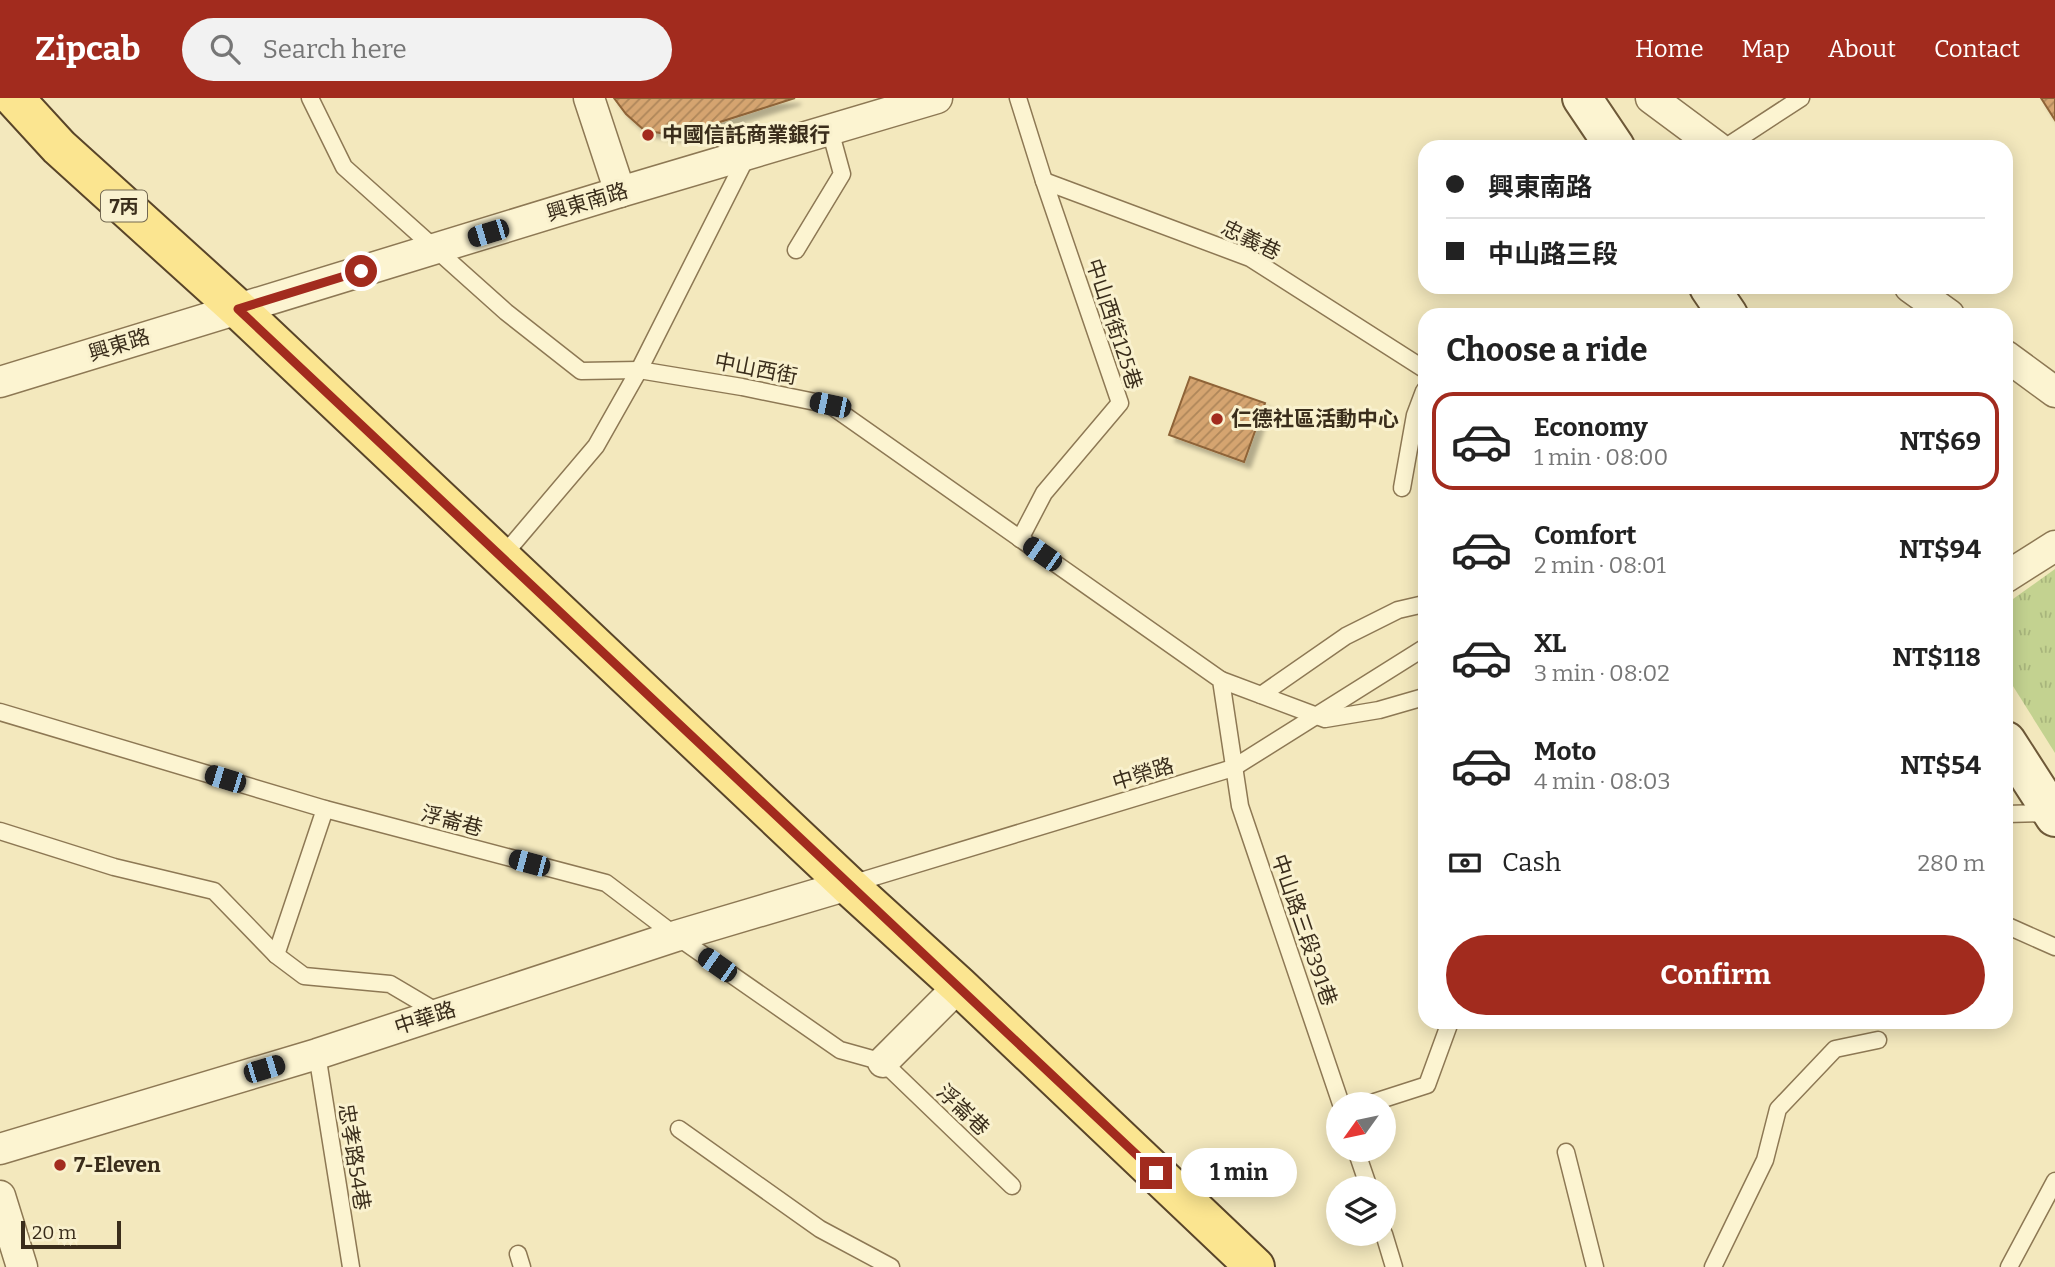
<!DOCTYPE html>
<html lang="en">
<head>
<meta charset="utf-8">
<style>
  :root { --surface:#fff; --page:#f2f2f2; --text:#222; --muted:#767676; --line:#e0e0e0; --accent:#a22b1e }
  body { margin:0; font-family:Bitter,"Noto Sans TC",serif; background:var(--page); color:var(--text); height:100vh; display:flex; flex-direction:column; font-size:26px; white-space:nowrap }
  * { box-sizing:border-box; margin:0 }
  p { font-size:23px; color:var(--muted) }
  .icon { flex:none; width:38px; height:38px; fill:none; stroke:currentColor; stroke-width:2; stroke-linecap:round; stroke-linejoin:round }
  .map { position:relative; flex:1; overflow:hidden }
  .side { position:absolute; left:1418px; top:210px; width:595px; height:721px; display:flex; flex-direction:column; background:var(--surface); border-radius:21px; box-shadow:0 4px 18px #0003 }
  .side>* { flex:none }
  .guide { position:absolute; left:1418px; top:42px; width:595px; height:154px; border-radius:21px; box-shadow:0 4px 18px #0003; display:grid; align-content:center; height:154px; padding:0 28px; background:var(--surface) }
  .needle { width:46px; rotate:237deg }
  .tools { position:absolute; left:1326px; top:994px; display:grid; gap:14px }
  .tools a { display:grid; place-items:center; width:70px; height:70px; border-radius:50%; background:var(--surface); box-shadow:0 4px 18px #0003; font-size:35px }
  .scale { position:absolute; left:21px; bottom:18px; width:100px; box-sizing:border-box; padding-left:7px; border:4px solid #3a2d1b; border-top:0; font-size:19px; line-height:24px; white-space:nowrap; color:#3a2d1b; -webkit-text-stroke:5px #f9f1ce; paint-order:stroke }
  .end { position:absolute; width:32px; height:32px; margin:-16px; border:9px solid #a22b1e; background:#fff; box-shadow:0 0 0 4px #fff }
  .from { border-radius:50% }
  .bubble { position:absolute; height:49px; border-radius:24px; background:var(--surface); box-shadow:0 4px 18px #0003; font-size:23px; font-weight:700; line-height:49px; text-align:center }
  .car { position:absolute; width:21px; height:42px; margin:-21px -10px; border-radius:9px; box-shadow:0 0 5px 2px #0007; background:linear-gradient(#222 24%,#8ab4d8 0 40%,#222 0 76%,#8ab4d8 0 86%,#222 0) }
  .guide b { display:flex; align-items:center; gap:24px; height:66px; font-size:26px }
  .guide b+b { border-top:2px solid var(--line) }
  .guide i { width:18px; height:18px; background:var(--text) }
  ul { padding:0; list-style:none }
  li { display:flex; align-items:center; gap:21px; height:98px; margin:0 14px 10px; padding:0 14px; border:4px solid transparent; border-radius:21px }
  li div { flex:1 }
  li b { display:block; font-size:26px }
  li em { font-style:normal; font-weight:700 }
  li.on { border-color:var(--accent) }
  li>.icon { width:63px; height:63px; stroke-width:1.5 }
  h2 { padding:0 28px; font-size:32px; line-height:84px }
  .pay { display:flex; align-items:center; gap:18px; height:77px; padding:0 28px; font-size:26px }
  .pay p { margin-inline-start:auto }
  .primary-button { display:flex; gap:14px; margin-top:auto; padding:14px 28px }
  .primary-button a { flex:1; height:80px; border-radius:42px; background:var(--accent); color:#fff; font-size:28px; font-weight:700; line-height:80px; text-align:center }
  header { display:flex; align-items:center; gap:42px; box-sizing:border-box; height:98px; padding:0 35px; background:var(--accent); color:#fff }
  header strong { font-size:33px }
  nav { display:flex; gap:38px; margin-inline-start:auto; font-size:24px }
  .search { width:490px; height:63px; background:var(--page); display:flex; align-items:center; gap:18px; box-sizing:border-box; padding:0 24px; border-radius:38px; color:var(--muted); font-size:26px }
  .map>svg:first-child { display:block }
  .grass { fill:url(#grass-tufts) }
  .building { fill:url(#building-hatch); stroke:#8e6337; stroke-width:2; filter:url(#shadow) }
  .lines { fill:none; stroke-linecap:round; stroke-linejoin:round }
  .lane-casing { stroke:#8d7854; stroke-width:19 }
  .street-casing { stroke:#8d7854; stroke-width:33 }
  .secondary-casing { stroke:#6e5938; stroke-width:42 }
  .primary-casing { stroke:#594529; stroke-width:42 }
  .lane { stroke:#fcf4d1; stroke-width:16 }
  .street { stroke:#fcf4d1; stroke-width:30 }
  .secondary { stroke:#fcf4d1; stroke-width:38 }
  .primary { stroke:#fbe590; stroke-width:38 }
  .route { stroke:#a22b1e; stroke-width:9 }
  .poi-dot { fill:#a22b1e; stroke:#f9f1ce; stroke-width:2.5 }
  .labels { text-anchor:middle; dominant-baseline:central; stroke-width:6; stroke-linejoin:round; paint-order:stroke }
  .shield { fill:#f9f1ce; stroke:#736851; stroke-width:2 }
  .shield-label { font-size:19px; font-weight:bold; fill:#3a2d1b }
  .poi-label { font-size:21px; font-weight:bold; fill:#3a2d1b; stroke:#f9f1ce; text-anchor:start }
  .street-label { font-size:21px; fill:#3a2d1b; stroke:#f9f1ce }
</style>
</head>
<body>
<header>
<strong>Zipcab</strong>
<div class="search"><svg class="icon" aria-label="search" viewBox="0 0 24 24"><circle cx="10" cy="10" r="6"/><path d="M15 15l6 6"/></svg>Search here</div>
<nav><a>Home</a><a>Map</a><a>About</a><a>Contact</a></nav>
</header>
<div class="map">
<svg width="2055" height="1169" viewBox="0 0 2055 1169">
  <defs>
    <pattern id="grass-tufts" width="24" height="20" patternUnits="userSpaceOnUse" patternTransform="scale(1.75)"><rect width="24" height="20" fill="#c3d290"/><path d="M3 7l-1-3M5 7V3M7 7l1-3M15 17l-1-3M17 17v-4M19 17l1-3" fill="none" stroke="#a8b57c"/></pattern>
    <pattern id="building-hatch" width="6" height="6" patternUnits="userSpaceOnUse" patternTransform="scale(1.75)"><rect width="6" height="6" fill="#d5a46f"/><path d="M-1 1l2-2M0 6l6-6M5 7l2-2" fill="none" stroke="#ae865a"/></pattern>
    <filter id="shadow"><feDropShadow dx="6" dy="6" stdDeviation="2" flood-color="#0004"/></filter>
  </defs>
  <rect width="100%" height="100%" fill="#f3e8bd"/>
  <polygon class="grass" points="2055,471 2055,655 2006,577 2006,506"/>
  <g class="building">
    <polygon points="614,0 795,0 676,38 644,32 626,16"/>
    <polygon points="2041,0 2055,0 2055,22"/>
    <polygon points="1190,279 1265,305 1244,364 1169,337"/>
  </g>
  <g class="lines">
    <defs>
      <g id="lane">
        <polyline points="310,0 344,69 506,214 581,273 639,272 742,289 830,307 1221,582 1240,708 1341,1006"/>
        <polyline points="1018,0 1044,83 1120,305 1044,395 1020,441"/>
        <polyline points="1726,49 1801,0"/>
        <polyline points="1044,83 1250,160 1424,271"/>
        <polyline points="796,152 842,76 830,32"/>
        <polyline points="1402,390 1415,317 1424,293"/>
        <polyline points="501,460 596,348 639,272 748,56"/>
        <polyline points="1221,582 1325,621 1379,612 1424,599"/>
        <polyline points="1261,597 1346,538 1398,512 1424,506"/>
        <polyline points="0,614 325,711 606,785 676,838 840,952 883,964 1012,1088"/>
        <polyline points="2006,716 2049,715"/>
        <polyline points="0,733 114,769 214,793 276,857 304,878 390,886 439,915"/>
        <polyline points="851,786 1233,670 1424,550"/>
        <polyline points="2006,829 2010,829 2055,849"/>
        <polyline points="276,857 325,711"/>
        <polyline points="317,956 351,1169"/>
        <polyline points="1368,1006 1427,987 1450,924"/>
        <polyline points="679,1031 820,1131 891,1169"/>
        <polyline points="1356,1052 1369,1090"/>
        <polyline points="1566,1054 1595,1169"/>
        <polyline points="1384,1136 1394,1169"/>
        <polyline points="518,1156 522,1169"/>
        <polyline points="1713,1169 1765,1062 1778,1011 1835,951 1878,942"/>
        <polyline points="2009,1169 2055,1083"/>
      </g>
      <g id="street">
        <polyline points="589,0 620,94"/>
        <polyline points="1651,0 1717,49"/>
        <polyline points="1910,189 1949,217"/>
        <polyline points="2006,258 2055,294"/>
        <polyline points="0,284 620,94 937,0"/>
        <polyline points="2006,479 2055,448"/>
        <polyline points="883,964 959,888"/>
        <polyline points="0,1051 317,956 676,838 848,787"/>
        <polyline points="0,1098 22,1169"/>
      </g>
      <g id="secondary">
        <polyline points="1582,0 1615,49"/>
        <polyline points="1709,189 1728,217"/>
        <polyline points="2006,643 2055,719"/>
      </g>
      <polyline id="primary" points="14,0 59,49 238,211 848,787 959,888 1255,1169"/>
    </defs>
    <use href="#lane" class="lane-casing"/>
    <use href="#street" class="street-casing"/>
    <use href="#secondary" class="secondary-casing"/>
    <use href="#primary" class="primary-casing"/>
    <use href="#lane" class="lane"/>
    <use href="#street" class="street"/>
    <use href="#secondary" class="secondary"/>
    <use href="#primary" class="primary"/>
  </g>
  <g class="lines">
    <polyline class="route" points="361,173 238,211 1156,1075"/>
  </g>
  <g class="poi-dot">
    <circle cx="648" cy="37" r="7"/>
    <circle cx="1217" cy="321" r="7"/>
    <circle cx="60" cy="1067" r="7"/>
  </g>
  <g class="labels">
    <rect class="shield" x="101" y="92.5" width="46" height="31" rx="5"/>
    <g class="shield-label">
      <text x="124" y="108">7丙</text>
    </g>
    <g class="poi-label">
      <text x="662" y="37">中國信託商業銀行</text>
      <text x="1231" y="321">仁德社區活動中心</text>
      <text x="74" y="1067">7-Eleven</text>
    </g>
    <g class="street-label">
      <text transform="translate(587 104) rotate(-17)">興東南路</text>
      <text transform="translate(1251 142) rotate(26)">忠義巷</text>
      <text transform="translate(1114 226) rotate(72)">中山西街125巷</text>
      <text transform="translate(119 247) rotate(-17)">興東路</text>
      <text transform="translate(756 271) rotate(11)">中山西街</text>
      <text transform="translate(1143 676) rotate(-17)">中榮路</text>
      <text transform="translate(452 723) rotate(15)">浮崙巷</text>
      <text transform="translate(1304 832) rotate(71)">中山路三段391巷</text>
      <text transform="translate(425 920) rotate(-18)">中華路</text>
      <text transform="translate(963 1012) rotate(44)">浮崙巷</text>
      <text transform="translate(354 1059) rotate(81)">忠孝路54巷</text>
    </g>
  </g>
</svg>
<div class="tools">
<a><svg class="needle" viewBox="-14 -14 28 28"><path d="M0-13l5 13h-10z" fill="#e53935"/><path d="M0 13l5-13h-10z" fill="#767676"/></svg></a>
<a><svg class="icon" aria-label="layers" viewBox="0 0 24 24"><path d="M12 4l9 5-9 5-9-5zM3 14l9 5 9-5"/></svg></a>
</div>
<div class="scale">20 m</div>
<i class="end from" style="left:361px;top:173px"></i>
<i class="end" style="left:1156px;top:1075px"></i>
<div class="bubble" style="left:1181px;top:1050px;width:116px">1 min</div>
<i class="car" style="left:488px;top:135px;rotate:253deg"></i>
<i class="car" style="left:830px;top:307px;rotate:282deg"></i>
<i class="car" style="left:1042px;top:456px;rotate:305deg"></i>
<i class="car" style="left:225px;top:681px;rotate:287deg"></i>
<i class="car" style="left:529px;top:765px;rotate:285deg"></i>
<i class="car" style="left:717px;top:867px;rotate:305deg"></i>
<i class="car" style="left:264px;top:971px;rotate:73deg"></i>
<div class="guide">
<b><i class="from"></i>興東南路</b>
<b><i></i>中山路三段</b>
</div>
<section class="side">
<h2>Choose a ride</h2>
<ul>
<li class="on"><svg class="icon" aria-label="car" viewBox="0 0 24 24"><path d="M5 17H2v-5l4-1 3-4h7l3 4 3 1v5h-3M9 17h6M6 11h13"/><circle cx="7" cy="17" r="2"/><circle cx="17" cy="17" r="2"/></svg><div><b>Economy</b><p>1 min · 08:00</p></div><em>NT$69</em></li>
<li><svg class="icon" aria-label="car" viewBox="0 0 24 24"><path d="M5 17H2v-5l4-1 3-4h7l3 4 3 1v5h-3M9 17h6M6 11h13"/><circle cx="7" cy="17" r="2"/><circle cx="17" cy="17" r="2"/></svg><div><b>Comfort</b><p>2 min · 08:01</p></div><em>NT$94</em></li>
<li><svg class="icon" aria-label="car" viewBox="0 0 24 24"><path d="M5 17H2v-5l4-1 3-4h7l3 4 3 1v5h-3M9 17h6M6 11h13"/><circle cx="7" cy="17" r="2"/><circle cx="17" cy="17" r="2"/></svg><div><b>XL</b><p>3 min · 08:02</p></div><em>NT$118</em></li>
<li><svg class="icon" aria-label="car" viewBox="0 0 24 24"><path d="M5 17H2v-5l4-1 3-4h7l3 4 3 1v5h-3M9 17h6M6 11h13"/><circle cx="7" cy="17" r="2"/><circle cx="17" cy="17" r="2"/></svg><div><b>Moto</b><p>4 min · 08:03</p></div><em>NT$54</em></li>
</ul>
<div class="pay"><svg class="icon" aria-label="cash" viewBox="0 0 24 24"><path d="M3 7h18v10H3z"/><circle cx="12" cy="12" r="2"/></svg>Cash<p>280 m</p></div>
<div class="primary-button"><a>Confirm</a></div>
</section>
</div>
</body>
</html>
